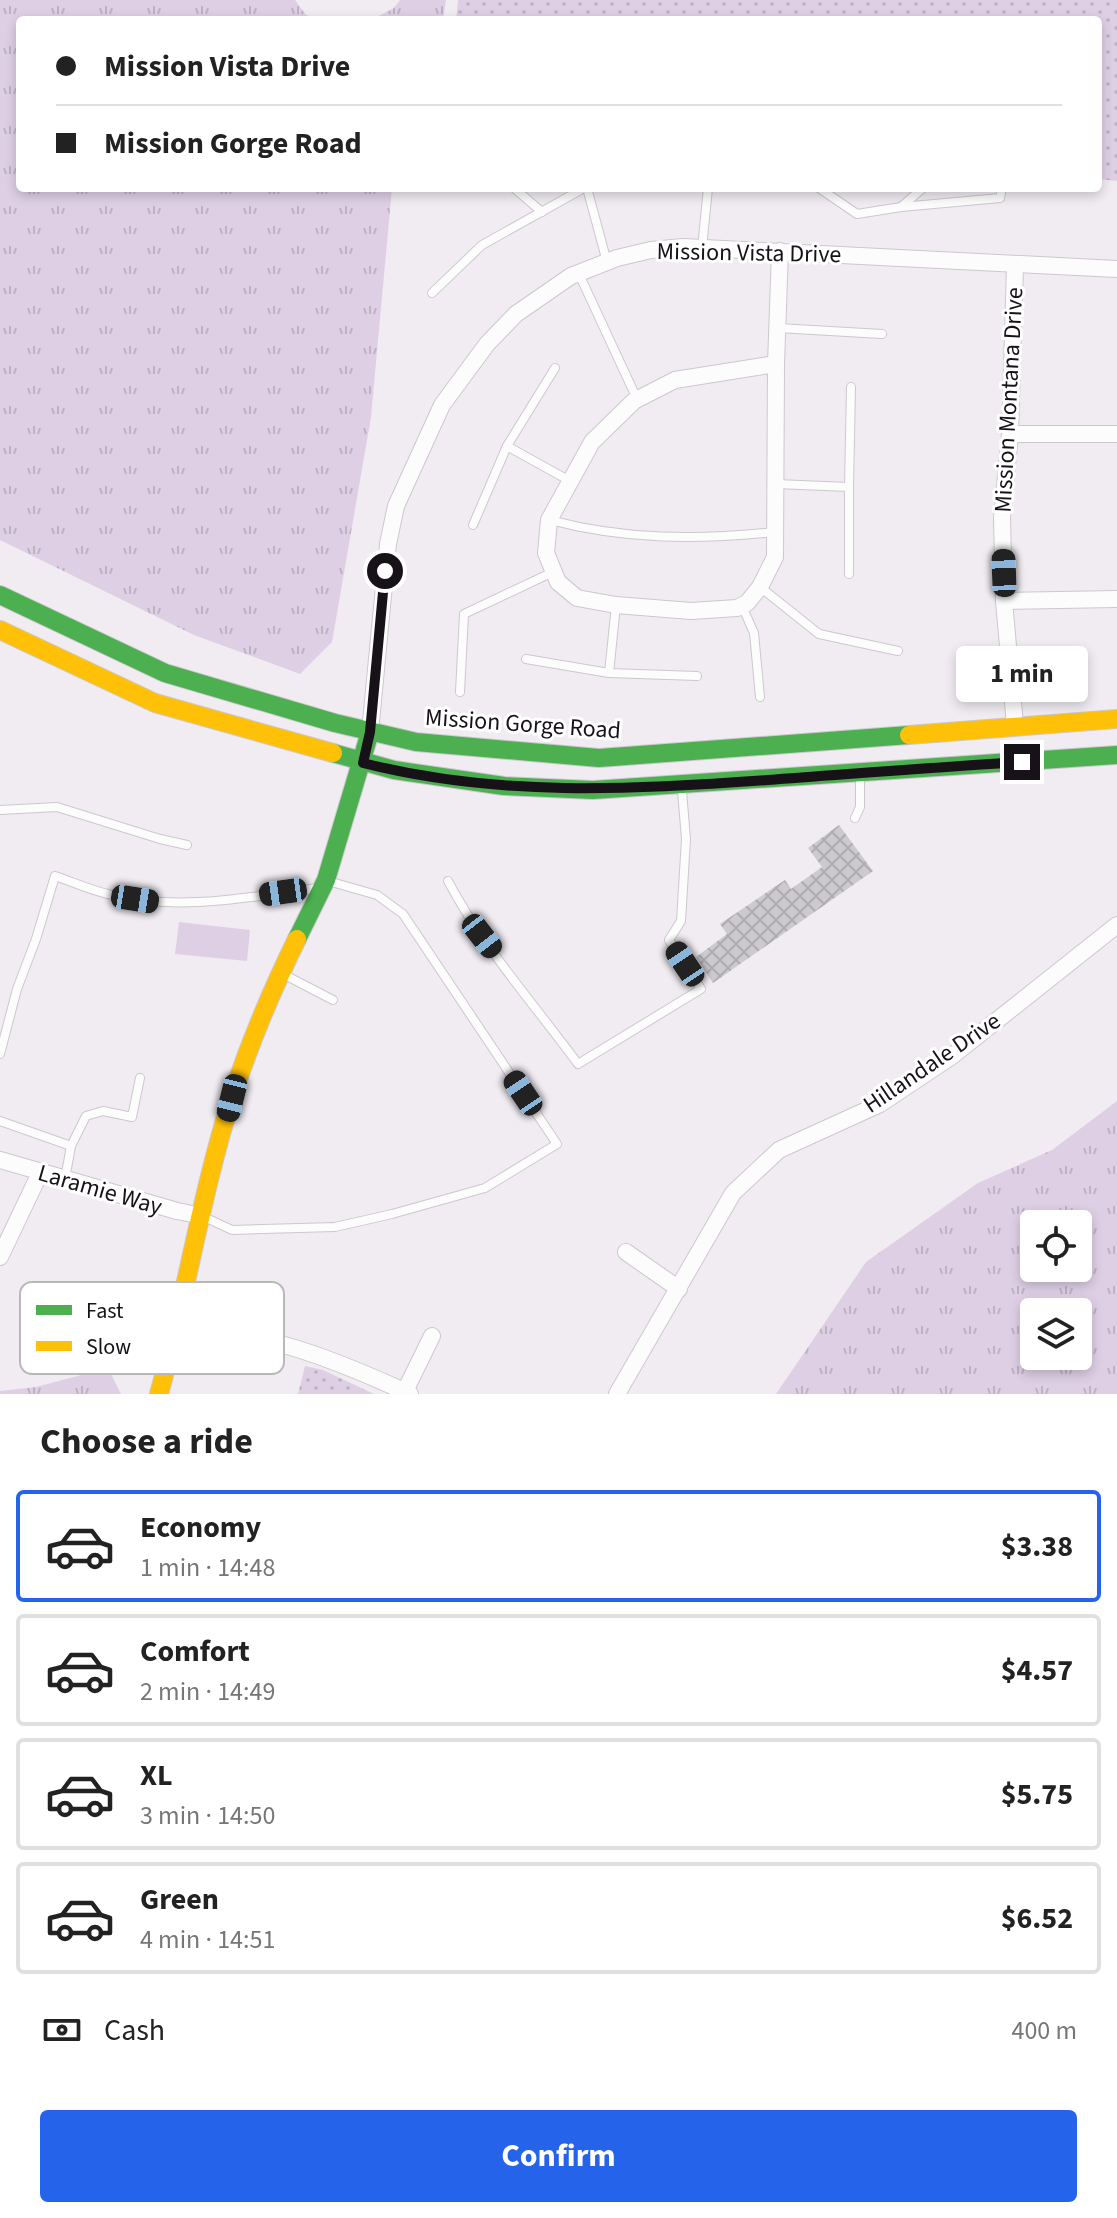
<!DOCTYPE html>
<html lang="en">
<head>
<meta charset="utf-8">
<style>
  :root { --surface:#fff; --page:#f2f2f2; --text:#222; --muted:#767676; --line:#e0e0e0; --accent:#2563eb }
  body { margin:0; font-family:"Source Sans 3",sans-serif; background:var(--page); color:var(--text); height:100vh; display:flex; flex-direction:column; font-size:30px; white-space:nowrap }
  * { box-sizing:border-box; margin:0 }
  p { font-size:26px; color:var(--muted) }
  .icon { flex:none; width:44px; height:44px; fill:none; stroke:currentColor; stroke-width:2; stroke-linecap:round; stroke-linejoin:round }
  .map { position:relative; height:1394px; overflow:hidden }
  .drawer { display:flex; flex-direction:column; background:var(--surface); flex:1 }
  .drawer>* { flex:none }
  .hud { position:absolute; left:16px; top:16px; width:1086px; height:176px; border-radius:8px; box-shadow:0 4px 12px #0003; display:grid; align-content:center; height:176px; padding:0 40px; background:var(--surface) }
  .fabs { position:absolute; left:1020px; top:1210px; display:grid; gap:16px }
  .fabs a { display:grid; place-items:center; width:72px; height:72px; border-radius:8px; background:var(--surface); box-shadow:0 4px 12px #0003; font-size:40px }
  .end { position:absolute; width:36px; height:36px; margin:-18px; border:10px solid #161217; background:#fff; box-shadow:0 0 0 4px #fff }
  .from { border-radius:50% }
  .bubble { position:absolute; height:56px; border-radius:8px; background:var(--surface); box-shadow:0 4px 12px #0003; font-size:26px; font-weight:700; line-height:56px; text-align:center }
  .car { position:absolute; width:24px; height:48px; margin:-24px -12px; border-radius:10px; box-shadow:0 0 6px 2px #0007; background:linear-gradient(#222 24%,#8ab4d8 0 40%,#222 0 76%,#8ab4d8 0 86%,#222 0) }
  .hud b { display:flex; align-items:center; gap:28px; height:76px; font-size:30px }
  .hud b+b { border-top:2px solid var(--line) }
  .hud i { width:20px; height:20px; background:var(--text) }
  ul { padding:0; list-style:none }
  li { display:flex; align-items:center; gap:24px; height:112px; margin:0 16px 12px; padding:0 24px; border:4px solid var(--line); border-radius:8px }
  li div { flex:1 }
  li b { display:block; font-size:30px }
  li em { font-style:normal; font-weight:700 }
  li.active { border-color:var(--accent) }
  li>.icon { width:72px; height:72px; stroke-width:1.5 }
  h2 { padding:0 40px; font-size:36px; line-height:96px }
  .pay { display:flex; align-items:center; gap:20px; height:88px; padding:0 40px; font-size:30px }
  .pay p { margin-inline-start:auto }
  .primary-button { display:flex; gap:16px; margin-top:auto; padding:16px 40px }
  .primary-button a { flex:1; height:92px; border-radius:8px; background:var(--accent); color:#fff; font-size:32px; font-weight:700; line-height:92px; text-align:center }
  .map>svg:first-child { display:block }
  .grass { fill:url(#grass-tufts); fill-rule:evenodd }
  .park { fill:url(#park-dots) }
  .pitch { fill:#decfe5 }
  .building { fill:url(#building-cross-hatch) }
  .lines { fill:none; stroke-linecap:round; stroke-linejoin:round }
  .lane-casing { stroke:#ccc8cd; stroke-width:10 }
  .street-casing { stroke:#ccc8cd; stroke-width:18 }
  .fast-casing { stroke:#ccc8cd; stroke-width:20 }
  .slow-casing { stroke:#ccc8cd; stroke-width:20 }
  .lane { stroke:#fdfcfd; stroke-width:8 }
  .street { stroke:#fdfcfd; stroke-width:16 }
  .fast { stroke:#4caf50; stroke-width:18 }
  .slow { stroke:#ffc107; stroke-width:18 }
  .route { stroke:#161217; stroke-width:10 }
  .labels { text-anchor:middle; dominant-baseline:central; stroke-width:6; stroke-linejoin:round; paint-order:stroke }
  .street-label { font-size:24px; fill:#161217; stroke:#fff }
  .key { fill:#fff; stroke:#b9b8b9; stroke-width:2 }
  .key-label { font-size:22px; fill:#161217 }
</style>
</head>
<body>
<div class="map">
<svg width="1117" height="1394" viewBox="0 0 1117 1394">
  <defs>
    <pattern id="grass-tufts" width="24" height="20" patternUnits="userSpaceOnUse" patternTransform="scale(2)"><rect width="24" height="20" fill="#decfe5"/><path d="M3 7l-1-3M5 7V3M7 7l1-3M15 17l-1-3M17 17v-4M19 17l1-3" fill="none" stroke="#beb1c4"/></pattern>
    <pattern id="park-dots" width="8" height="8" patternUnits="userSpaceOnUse" patternTransform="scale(2)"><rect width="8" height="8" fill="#decfe5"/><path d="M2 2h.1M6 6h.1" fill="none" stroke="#beb1c4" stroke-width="1.8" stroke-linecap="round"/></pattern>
    <pattern id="building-cross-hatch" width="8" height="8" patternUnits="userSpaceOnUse" patternTransform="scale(2)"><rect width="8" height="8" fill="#cdcacf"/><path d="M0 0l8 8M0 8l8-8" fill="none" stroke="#afacb1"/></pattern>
  </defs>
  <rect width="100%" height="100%" fill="#f0ecf2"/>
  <g class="grass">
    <polygon points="0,0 295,0 306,15 322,20 20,20 20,188 392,188 371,417 332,642 300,674 194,635 0,540"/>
    <polygon points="400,0 446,0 443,20 371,20 394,8"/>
    <path d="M1117,1101V1394H776L866,1262L978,1183L1052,1150ZM1034,1224H1078V1268H1034ZM1034,1312H1078V1356H1034Z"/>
    <polygon points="108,1368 121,1394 0,1394 0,1391 36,1387"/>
  </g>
  <g class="park">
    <polygon points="458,0 1117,0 1117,181 1098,179 1098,20 456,20"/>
    <polygon points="305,1366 323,1370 374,1394 298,1394"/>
  </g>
  <polygon class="pitch" points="179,922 250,930 247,961 175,954"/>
  <polygon class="building" points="839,825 873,871 713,983 696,957 727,934 720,924 785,880 791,889 822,867 808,848"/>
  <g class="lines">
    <defs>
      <g id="lane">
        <polyline points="514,188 542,212"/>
        <polyline points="587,188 607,262"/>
        <polyline points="819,188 857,214 901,207 1000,198 1002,188"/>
        <polyline points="902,206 923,188"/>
        <polyline points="702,248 708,188"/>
        <polyline points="579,274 637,399"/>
        <polyline points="432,293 482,245 584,188"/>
        <polyline points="778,328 882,334"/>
        <polyline points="555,368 507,446 570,481"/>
        <polyline points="776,484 849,487 849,574"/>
        <polyline points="849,487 851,387"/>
        <path d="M550,520C624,540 699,540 775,532"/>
        <polyline points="473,525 507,446"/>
        <polyline points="760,587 819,634 898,651"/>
        <polyline points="742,606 754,633 760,697"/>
        <polyline points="526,659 609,673 697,676"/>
        <polyline points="609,673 616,605"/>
        <polyline points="460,692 464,614 553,572"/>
        <polyline points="0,810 57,807 160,839 187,845"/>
        <polyline points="855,818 860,807 860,776"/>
        <path d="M448,881C483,947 534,1004 578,1064L701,989L669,940L681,921L686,839L682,791"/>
        <polyline points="281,973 333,1000"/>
        <path d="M0,1054L17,989L36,939L55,876C73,882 90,890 108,894C177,912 249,897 318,888"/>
        <polyline points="0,1121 71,1146 86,1116 103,1111 132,1117 140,1078"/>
        <polyline points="65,1179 71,1146"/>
        <polyline points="202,1216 232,1230 335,1227 392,1214 485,1188 557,1144 403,914 377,895 328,881"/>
      </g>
      <g id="street">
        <polygon points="776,364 775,557 760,587 747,603 737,608 691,611 616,605 577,598 558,582 546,553 549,520 592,442 634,401 675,380"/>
        <polyline points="776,364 780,251"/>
        <polyline points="1010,434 1117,434"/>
        <polyline points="1004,601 1117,599"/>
        <polyline points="1015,725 1004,601 1002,518 1010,434 1015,266"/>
        <polyline points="370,732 388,544 396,506 442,405 487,344 516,314 571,276 617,258 651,250 683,247 1117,269"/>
        <polyline points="0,1160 177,1211 202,1216"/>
        <polyline points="626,1252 679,1289"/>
        <polyline points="0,1257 40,1173"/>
        <path d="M178,1326C259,1330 337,1360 410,1394"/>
        <polyline points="405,1391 432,1336"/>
        <polyline points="617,1394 733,1193 779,1150 880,1104 952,1056 1117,925"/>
      </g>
      <g id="fast">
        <polyline points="0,595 165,673 335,723 416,742 599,758 909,735"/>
        <polyline points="333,753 394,770 504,786 593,790 1117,755"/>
        <polyline points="297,939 326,880 370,732"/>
      </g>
      <g id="slow">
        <polyline points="0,630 155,703 333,753"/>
        <polyline points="909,735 1117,719"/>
        <path d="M159,1394C186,1296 201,1194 232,1097C250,1042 272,990 297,939"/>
      </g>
    </defs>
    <use href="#lane" class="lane-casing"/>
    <use href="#street" class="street-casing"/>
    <use href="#fast" class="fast-casing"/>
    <use href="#slow" class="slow-casing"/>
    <use href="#lane" class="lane"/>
    <use href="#street" class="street"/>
    <use href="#fast" class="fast"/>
    <use href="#slow" class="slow"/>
  </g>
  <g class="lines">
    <path class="route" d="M385,571L370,732L363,763C496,797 632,790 768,780C852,774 937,767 1022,762"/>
  </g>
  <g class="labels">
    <g class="street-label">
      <text transform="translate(749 253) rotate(1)">Mission Vista Drive</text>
      <text transform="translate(1009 400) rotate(-87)">Mission Montana Drive</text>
      <text transform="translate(523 724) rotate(4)">Mission Gorge Road</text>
      <text transform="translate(932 1063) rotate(-34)">Hillandale Drive</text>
      <text transform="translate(100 1190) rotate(16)">Laramie Way</text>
    </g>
  </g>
  <rect x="20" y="1282" width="264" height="92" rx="12" class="key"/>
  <rect x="36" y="1305" width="36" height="10" fill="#4caf50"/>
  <rect x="36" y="1341" width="36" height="10" fill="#ffc107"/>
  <g class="key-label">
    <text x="86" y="1318">Fast</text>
    <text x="86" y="1354">Slow</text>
  </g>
</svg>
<div class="fabs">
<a><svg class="icon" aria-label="locate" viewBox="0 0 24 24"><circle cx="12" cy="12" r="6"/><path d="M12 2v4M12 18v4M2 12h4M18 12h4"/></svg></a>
<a><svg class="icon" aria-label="layers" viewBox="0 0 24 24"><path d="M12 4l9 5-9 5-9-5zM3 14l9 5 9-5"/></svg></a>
</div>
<i class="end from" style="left:385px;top:571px"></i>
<i class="end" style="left:1022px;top:762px"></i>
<div class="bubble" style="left:956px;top:646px;width:132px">1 min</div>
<i class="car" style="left:1004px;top:573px;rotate:358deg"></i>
<i class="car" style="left:283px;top:892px;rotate:262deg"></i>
<i class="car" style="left:135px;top:899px;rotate:99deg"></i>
<i class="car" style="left:482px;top:936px;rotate:142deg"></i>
<i class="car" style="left:685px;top:964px;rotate:326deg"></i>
<i class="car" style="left:523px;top:1093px;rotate:326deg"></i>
<i class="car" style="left:232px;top:1098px;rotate:194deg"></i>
<div class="hud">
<b><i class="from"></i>Mission Vista Drive</b>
<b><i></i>Mission Gorge Road</b>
</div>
</div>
<section class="drawer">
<h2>Choose a ride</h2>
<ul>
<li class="active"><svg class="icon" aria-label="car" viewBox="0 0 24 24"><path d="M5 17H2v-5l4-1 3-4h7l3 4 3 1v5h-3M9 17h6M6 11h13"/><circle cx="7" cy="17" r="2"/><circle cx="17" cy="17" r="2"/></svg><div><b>Economy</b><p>1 min · 14:48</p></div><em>$3.38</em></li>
<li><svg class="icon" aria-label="car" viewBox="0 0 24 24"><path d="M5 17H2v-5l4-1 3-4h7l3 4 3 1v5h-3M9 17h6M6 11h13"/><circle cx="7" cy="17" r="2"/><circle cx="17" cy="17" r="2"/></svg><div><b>Comfort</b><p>2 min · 14:49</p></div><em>$4.57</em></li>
<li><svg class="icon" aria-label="car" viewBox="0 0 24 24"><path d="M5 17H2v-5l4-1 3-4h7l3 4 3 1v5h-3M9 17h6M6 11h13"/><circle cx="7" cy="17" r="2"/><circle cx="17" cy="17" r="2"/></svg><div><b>XL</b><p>3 min · 14:50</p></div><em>$5.75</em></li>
<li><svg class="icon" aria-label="car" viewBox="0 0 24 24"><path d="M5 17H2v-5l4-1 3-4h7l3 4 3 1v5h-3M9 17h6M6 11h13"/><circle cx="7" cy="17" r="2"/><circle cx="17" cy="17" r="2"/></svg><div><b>Green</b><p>4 min · 14:51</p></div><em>$6.52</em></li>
</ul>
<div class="pay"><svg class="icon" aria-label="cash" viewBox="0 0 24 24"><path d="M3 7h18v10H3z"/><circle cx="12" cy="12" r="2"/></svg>Cash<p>400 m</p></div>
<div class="primary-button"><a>Confirm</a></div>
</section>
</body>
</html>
